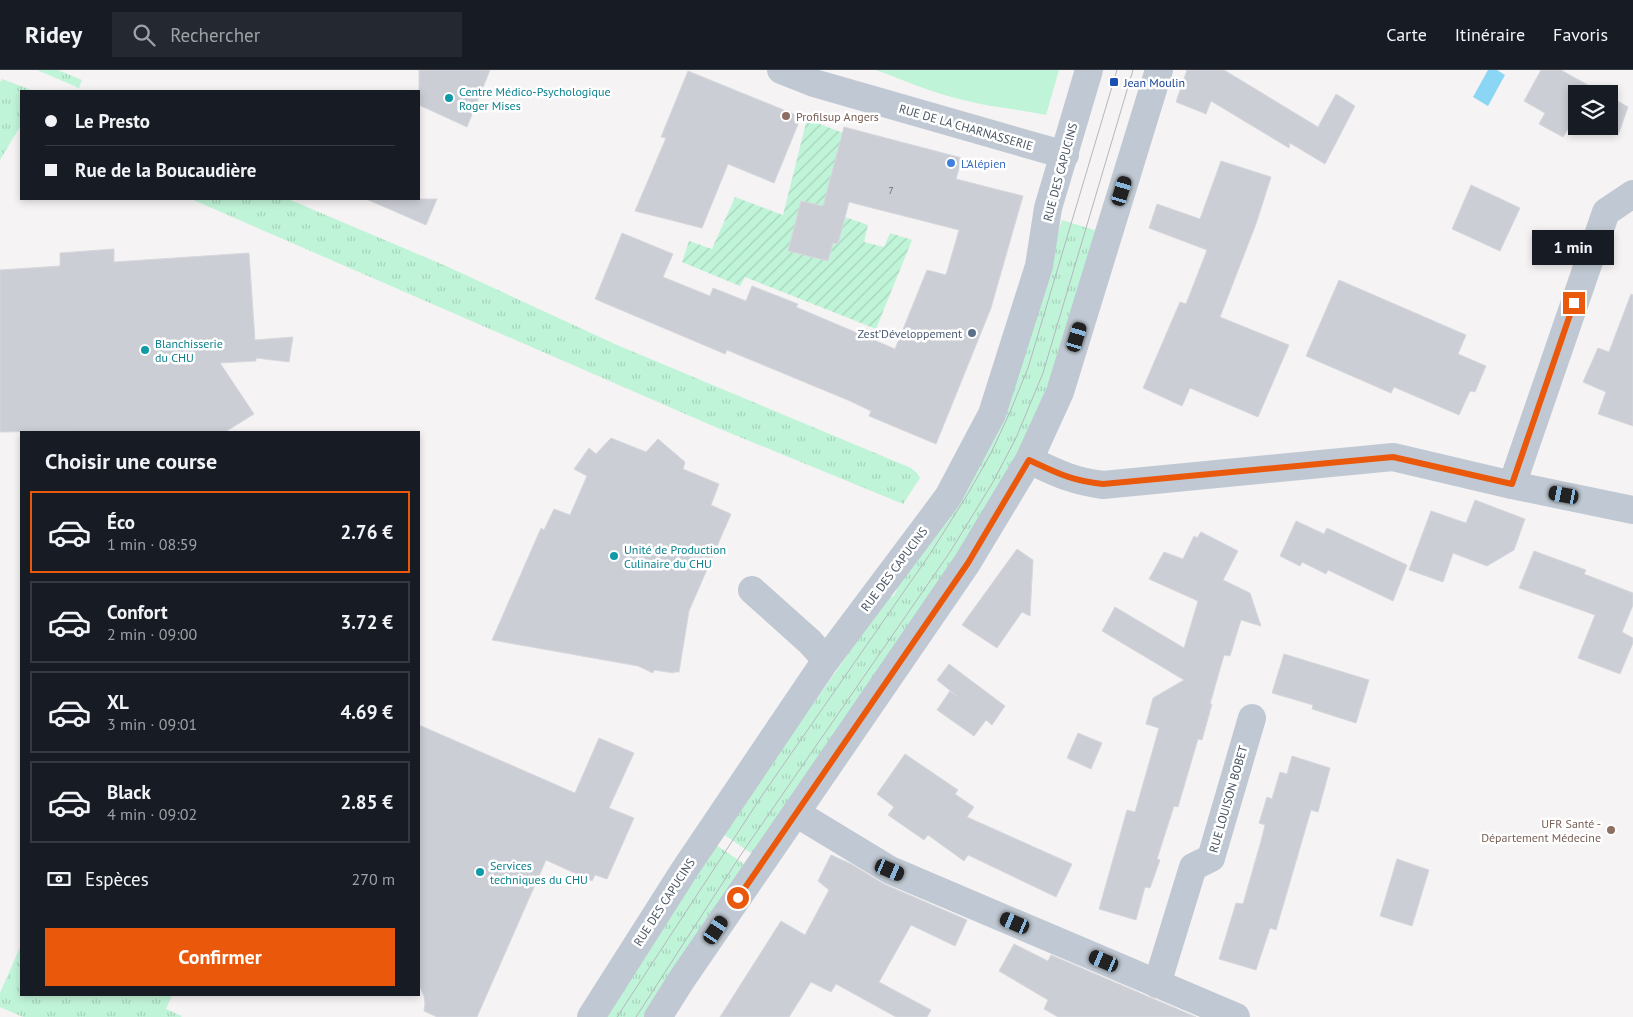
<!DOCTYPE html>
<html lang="fr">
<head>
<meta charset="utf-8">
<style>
  :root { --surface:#171b24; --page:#242831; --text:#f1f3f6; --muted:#9ea1a6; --line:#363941; --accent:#ea580c }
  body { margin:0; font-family:"PT Sans",sans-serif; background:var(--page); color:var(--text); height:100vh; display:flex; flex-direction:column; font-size:19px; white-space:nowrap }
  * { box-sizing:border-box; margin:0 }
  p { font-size:16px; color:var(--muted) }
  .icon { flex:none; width:28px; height:28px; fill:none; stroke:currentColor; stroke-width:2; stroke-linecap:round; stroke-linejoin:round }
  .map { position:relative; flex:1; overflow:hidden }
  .drawer { position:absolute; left:20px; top:361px; width:400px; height:565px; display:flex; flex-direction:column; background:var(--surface); border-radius:0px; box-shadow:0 2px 8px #0003 }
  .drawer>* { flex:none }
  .guide { position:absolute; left:20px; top:20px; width:400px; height:110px; border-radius:0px; box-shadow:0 2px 8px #0003; display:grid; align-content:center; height:110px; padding:0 25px; background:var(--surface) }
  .buttons { position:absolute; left:1568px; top:15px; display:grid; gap:10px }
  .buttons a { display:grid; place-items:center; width:50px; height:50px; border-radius:0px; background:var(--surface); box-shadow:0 2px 8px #0003; font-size:25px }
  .end { position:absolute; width:22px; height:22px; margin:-11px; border:6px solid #ea580c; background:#fff; box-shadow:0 0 0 2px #fff }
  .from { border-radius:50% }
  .bubble { position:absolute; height:35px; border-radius:0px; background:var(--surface); box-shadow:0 2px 8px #0003; font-size:16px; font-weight:800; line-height:35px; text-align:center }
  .car { position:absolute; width:15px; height:30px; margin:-15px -8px; border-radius:6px; box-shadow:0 0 4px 1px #0007; background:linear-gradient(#222 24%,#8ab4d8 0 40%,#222 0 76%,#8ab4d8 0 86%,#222 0) }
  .guide b { display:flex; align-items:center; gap:18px; height:48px; font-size:19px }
  .guide b+b { border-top:1px solid var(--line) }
  .guide i { width:12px; height:12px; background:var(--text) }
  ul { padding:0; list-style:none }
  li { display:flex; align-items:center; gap:15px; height:82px; margin:0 10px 8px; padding:0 15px; border:2px solid var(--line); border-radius:0px }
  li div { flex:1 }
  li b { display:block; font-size:19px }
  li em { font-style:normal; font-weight:800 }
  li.current { border-color:var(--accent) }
  li>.icon { width:45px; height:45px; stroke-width:1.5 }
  h2 { padding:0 25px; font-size:22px; line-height:60px }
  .pay { display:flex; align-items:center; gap:12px; height:55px; padding:0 25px; font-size:19px }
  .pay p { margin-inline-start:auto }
  .cta { display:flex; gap:10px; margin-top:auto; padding:10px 25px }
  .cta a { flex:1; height:58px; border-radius:0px; background:var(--accent); color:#fff; font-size:20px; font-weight:800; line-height:58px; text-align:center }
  header { display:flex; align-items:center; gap:30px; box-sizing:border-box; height:70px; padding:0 25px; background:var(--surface); border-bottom:1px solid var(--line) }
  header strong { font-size:24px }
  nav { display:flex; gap:28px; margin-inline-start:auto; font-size:18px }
  .search { width:350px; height:45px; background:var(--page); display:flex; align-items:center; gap:12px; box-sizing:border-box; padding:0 18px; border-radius:0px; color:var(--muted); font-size:19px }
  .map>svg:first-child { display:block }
  .grass { fill:url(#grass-tufts) }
  .garden { fill:url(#garden-furrows) }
  .pitch { fill:#c0f4d8 }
  .water { fill:#8ad6f4 }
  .building { fill:#ccced5; stroke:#d7d8de }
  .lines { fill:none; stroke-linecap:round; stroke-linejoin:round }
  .minor { stroke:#c0c9d3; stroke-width:28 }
  .tram { stroke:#b4b7bd; stroke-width:1 }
  .route { stroke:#ea580c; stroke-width:6 }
  .transit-dot { fill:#1a4fb4; stroke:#fff; stroke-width:2 }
  .culture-dot { fill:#0f9aa8; stroke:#fff; stroke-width:2 }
  .education-dot { fill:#8d6e63; stroke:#fff; stroke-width:2 }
  .shop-dot { fill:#3f7fe0; stroke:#fff; stroke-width:2 }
  .service-dot { fill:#5c6f8a; stroke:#fff; stroke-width:2 }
  .labels { text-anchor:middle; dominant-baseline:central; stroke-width:5; stroke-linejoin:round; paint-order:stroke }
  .number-label { font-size:10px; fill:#69727f }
  .transit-label { font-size:12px; fill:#164399; stroke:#fff; text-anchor:start }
  .culture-label { font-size:12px; fill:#0d838f; stroke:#fff; text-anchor:start }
  .education-label { font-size:12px; fill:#785e54; stroke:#fff; text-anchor:start }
  .street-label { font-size:12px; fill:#485462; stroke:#fff }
  .shop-label { font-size:12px; fill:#366cbe; stroke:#fff; text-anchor:start }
  .service-label { font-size:12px; fill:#4e5e75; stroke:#fff; text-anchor:end }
</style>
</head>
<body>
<header>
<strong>Ridey</strong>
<div class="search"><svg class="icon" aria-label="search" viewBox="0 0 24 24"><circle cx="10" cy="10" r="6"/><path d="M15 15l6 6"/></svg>Rechercher</div>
<nav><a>Carte</a><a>Itinéraire</a><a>Favoris</a></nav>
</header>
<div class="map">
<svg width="1633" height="947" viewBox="0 0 1633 947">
  <defs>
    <pattern id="grass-tufts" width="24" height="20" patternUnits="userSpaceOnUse" patternTransform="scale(1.25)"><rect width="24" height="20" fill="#c0f4d8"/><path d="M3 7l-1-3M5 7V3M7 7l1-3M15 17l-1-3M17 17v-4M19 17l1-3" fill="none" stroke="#a6d3bc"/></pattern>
    <pattern id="garden-furrows" width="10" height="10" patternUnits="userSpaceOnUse" patternTransform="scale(1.25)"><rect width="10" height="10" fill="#c0f4d8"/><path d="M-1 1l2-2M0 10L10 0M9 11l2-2" fill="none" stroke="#a6d3bc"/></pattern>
  </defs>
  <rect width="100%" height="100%" fill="#f5f3f3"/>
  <g class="grass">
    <polygon points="37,0 58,0 82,10 79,18"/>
    <polygon points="2,9 34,21 21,21 21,55 0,90 0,12"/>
    <polygon points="191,129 288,129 446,196 617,275 911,398 917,403 920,408 903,434 713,356"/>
    <polygon points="1062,150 1097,161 1050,314 995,433 754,785 723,764 889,525 893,527 897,520 893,518 1023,283"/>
    <polygon points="716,775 747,796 648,947 605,947"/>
    <polygon points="21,875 21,925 172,925 166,939 182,946 181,947 23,947 0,937 0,923"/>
  </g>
  <polygon class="garden" points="807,49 843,63 819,152 817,135 801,131 788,181 828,191 833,173 838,174 845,147 868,155 864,172 884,177 890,163 912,170 876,259 745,207 740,216 682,192 689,171 712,179 735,127 783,145"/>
  <path class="pitch" d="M876,0H1059L1046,45C1018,39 988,37 959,29C931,22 903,10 876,0Z"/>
  <polygon class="water" points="1488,0 1497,0 1505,5 1488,36 1473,27"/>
  <g class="building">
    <polygon points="419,0 490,0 467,57 419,35"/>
    <polygon points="1187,0 1224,0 1318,57 1336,24 1355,36 1325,94 1290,73 1289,78 1211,31 1206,44 1176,32"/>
    <polygon points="1541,0 1561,0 1604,24 1576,24 1576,55 1574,58 1570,56 1563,67 1539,54 1545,43 1524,31"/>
    <polygon points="688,1 801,47 774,113 728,94 702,158 635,141 666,68 661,67"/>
    <polygon points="1609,26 1628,37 1618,65 1598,56 1609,56"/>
    <polygon points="844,57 962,88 956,109 1023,126 991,238 936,374 869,346 871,341 850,331 727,280 725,284 595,229 622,163 673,184 663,207 710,226 713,218 746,231 752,216 798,234 796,237 895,279 927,200 946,205 959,160 849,132 838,174 833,173 828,191 788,181 801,131 823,136"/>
    <polygon points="1221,91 1271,107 1256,154 1220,247 1289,275 1258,347 1190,318 1182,336 1143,318 1180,232 1186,234 1207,180 1149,158 1157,134 1200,149"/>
    <polygon points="1471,115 1520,138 1500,181 1452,159"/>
    <polygon points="366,129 437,129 426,155"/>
    <polygon points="114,179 114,192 249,183 255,270 293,267 289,292 256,288 256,291 220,293 254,344 225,362 70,362 71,361 0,362 0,200 60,196 60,183"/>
    <polygon points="1339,210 1466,265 1458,284 1486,296 1475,322 1470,321 1459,345 1394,317 1391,323 1306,286"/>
    <polygon points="1631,224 1633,225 1633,356 1598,344 1606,322 1583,312 1598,278 1609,282"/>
    <polygon points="611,368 646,382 658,369 685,392 683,399 719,414 711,435 731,444 689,541 679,602 674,602 674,603 654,600 653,603 638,596 492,570 541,458 544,460 554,439 570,445 587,406 574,399 589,378 596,384"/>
    <polygon points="1475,430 1525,449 1514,480 1487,496 1453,483 1443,512 1409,500 1431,441 1466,453"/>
    <polygon points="1296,451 1324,464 1327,458 1407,495 1393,531 1328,500 1326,504 1302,492 1300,496 1280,486"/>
    <polygon points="1201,462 1238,481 1223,510 1250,523 1261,556 1241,550 1230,586 1224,585 1210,634 1212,634 1202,670 1198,669 1178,737 1174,736 1157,789 1160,790 1150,818 1145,817 1136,850 1099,839 1127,740 1135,742 1159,658 1146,654 1153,628 1184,610 1102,561 1115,537 1184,578 1198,531 1149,509 1164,482 1183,489 1194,466 1197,468"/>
    <polygon points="1017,479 1033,490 1030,546 1022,542 997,578 962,555"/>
    <polygon points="1534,481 1586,500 1584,504 1633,523 1633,535 1622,562 1633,568 1633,573 1620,604 1578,588 1595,545 1519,518"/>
    <polygon points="1284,584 1369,610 1356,653 1312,639 1313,635 1272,623"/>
    <polygon points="949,594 1005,636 992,655 986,650 974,666 937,640 950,621 958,627 937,610"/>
    <polygon points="419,655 575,723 599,668 634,683 609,738 634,748 607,809 595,805 592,811 546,790 477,947 437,947 424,941 425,933 424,926 419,915"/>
    <polygon points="1078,663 1102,673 1091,699 1067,688"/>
    <polygon points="905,684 958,720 955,724 974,737 967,747 1072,794 1056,827 968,785 964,791 928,765 924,770 888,745 894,737 877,724"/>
    <polygon points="1292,686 1330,698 1318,742 1311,740 1276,860 1270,858 1256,900 1219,889 1236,833 1243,834 1261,771 1265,755 1259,753 1267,727 1272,729 1280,702 1287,704"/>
    <polygon points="831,785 851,794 884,814 967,850 955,876 911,855 879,912 931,940 927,947 896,947 836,914 831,922 811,912 789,947 720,947 781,851 805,865 829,820 818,811"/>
    <polygon points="1397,789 1429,800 1412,856 1380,846"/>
    <polygon points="1014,874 1048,891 1051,885 1196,947 1058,947 1044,939 1048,930 999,901"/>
  </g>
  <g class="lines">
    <g class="minor">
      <polyline points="781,0 814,13 1065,85"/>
      <path d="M1029,390C1057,403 1072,411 1103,415L1393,387L1512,415L1633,440"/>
      <polyline points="1512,415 1606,142 1633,124"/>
      <polyline points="752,520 810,572 826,590"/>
      <polyline points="796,743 890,800 1236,947"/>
      <polyline points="1157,914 1193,797 1211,788 1252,648"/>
      <polyline points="591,947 685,799 826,590 948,427 992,344 1039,196 1048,138 1089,0"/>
      <polyline points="658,947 682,909 967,493 1029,390 1060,322 1159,0"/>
    </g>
    <g class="tram">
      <polyline points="617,947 763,724 930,484 969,422 991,383 1010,342 1028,298 1117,0"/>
      <polyline points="636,947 742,783 950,482 979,435 993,412 1016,368 1043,303 1133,0"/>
    </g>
  </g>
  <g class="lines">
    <path class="route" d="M738,828L968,493L1029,390C1057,403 1072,411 1103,414L1393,387L1512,414L1574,233"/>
  </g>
  <rect class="transit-dot" x="1109" y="7" width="10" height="10" rx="2.5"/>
  <g class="culture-dot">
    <circle cx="449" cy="28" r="5"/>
    <circle cx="145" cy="280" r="5"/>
    <circle cx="614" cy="486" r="5"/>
    <circle cx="480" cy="802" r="5"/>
  </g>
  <g class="education-dot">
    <circle cx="786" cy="46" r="5"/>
    <circle cx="1611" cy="760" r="5"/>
  </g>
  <circle class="shop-dot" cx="951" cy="93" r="5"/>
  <circle class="service-dot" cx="972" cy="263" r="5"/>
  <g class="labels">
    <g class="number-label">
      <text x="891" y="120">7</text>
    </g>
    <g class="transit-label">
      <text x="1124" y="12">Jean Moulin</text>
    </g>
    <g class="culture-label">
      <text x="459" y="21">Centre Médico-Psychologique<tspan x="459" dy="14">Roger Mises</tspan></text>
      <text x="155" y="273">Blanchisserie<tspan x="155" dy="14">du CHU</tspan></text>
      <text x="624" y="479">Unité de Production<tspan x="624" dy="14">Culinaire du CHU</tspan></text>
      <text x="490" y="795">Services<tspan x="490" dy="14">techniques du CHU</tspan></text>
    </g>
    <g class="education-label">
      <text x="796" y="46">Profilsup Angers</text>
      <text x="1601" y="753" text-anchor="end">UFR Santé -<tspan x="1601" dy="14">Département Médecine</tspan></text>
    </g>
    <g class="street-label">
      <text transform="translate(966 57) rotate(16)">RUE DE LA CHARNASSERIE</text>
      <text transform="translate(1060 102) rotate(-75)">RUE DES CAPUCINS</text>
      <text transform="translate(894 499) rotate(-53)">RUE DES CAPUCINS</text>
      <text transform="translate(1228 729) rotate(-74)">RUE LOUISON BOBET</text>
      <text transform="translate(664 832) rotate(-57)">RUE DES CAPUCINS</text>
    </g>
    <g class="shop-label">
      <text x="961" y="93">L'Alépien</text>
    </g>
    <g class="service-label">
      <text x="962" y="263">Zest’Développement</text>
    </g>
  </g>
</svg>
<div class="buttons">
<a><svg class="icon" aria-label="layers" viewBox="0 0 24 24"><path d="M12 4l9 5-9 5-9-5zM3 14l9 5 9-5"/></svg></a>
</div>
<i class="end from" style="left:738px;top:828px"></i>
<i class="end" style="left:1574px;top:233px"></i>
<div class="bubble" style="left:1532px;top:160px;width:82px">1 min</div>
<i class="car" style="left:1122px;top:121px;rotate:17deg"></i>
<i class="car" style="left:1077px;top:267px;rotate:17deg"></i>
<i class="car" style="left:1564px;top:425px;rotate:281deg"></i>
<i class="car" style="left:890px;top:800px;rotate:113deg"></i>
<i class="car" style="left:1015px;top:853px;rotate:293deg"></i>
<i class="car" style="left:716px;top:860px;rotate:34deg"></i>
<i class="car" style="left:1104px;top:891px;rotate:293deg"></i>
<div class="guide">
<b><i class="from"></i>Le Presto</b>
<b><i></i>Rue de la Boucaudière</b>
</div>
<section class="drawer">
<h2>Choisir une course</h2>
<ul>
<li class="current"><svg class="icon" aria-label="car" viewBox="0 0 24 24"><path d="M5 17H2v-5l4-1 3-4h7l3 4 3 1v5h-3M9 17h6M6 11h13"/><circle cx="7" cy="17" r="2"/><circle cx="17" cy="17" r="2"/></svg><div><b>Éco</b><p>1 min · 08:59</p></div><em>2.76 €</em></li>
<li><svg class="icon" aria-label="car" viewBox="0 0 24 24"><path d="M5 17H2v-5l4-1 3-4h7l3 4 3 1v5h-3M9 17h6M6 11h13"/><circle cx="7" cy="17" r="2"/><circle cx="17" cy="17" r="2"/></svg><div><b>Confort</b><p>2 min · 09:00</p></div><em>3.72 €</em></li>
<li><svg class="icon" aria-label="car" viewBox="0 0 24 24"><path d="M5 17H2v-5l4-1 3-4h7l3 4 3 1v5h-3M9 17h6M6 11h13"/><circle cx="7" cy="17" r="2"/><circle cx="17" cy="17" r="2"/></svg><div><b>XL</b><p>3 min · 09:01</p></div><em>4.69 €</em></li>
<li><svg class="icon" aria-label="car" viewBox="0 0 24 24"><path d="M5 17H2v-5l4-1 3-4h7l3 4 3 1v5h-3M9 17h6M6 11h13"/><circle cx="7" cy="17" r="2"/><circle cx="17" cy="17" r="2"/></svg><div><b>Black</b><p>4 min · 09:02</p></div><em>2.85 €</em></li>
</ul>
<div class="pay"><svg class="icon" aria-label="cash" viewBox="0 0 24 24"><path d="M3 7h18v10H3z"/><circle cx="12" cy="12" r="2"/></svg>Espèces<p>270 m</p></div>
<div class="cta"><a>Confirmer</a></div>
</section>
</div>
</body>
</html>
